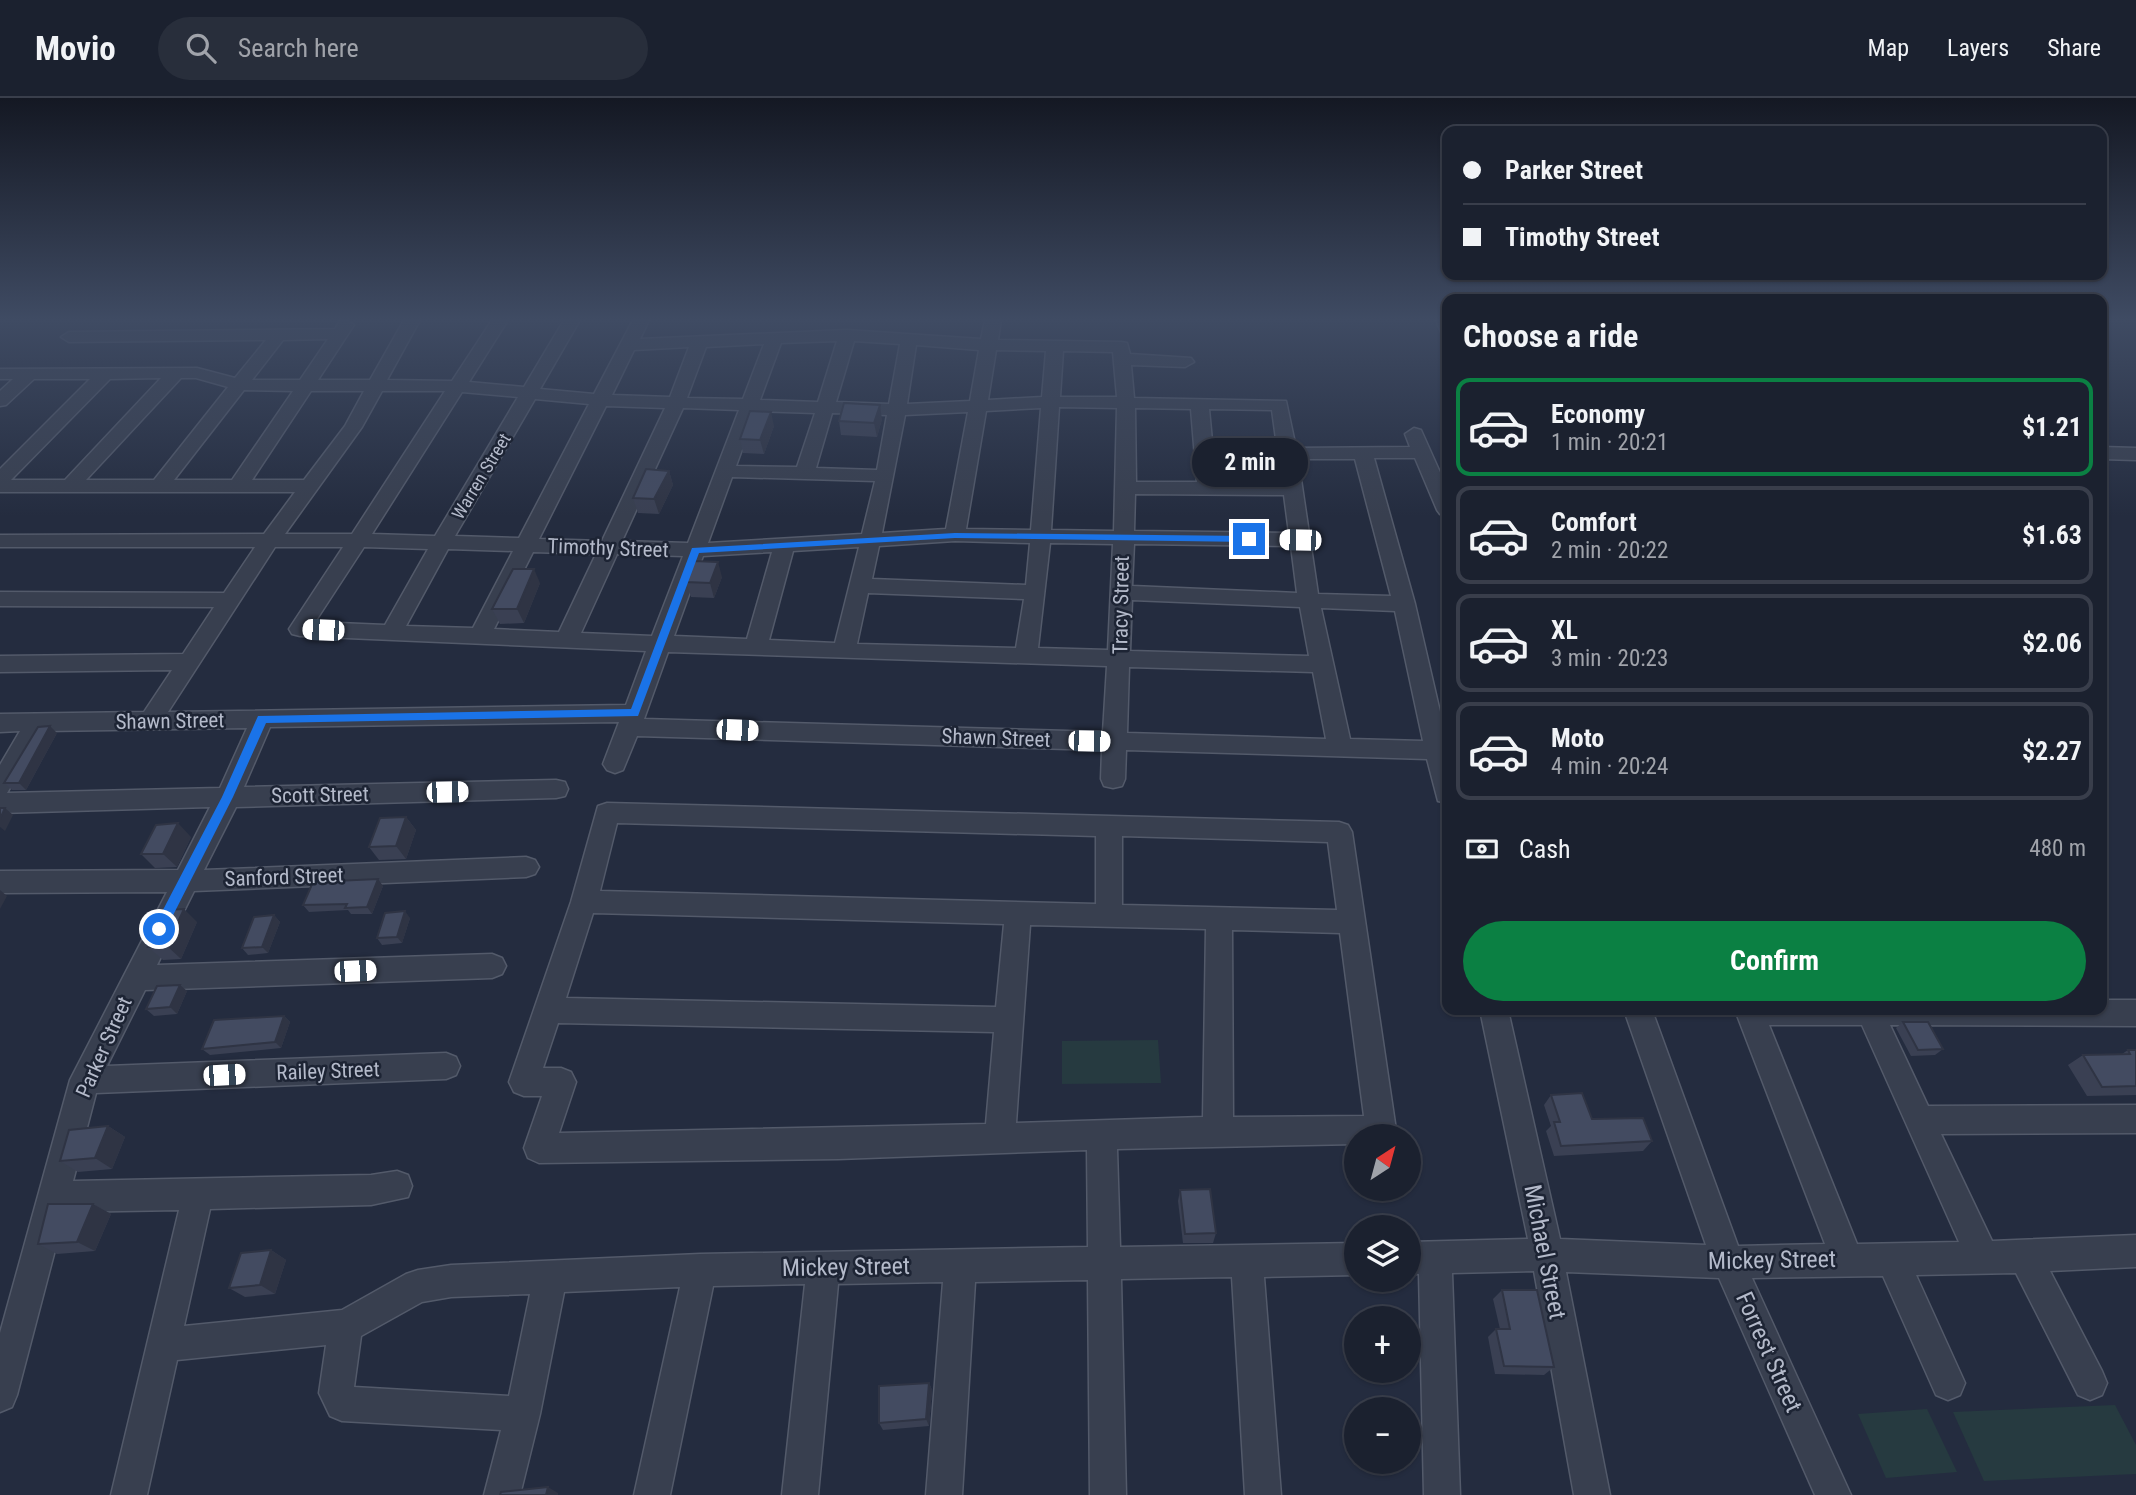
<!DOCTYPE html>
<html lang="en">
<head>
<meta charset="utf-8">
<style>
  :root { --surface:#1b212f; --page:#282e3b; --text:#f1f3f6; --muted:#a0a3aa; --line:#393e4b; --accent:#0b8043 }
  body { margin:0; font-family:"Roboto Condensed",sans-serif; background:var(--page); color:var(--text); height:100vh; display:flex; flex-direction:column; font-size:26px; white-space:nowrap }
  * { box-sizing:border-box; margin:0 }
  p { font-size:23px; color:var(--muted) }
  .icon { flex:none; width:38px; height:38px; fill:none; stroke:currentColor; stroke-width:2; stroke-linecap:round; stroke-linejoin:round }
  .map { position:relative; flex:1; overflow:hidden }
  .sheet { position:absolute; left:1442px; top:196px; width:665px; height:721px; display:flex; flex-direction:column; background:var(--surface); border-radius:14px; box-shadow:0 2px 5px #0004,0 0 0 2px var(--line) }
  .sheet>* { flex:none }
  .banner { position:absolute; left:1442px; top:28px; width:665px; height:154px; border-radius:14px; box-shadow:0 2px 5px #0004,0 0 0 2px var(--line); display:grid; align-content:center; height:154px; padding:0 21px; background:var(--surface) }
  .needle { width:46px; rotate:36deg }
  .fabs { position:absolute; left:1344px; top:1026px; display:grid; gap:14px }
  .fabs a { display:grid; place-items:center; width:77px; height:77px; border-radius:50%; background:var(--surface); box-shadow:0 2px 5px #0004,0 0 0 2px var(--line); font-size:35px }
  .end { position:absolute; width:32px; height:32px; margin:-16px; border:9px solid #1a73e8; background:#fff; box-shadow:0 0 0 4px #fff }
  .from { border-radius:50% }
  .bubble { position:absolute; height:49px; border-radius:24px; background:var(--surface); box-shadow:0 2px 5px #0004,0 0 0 2px var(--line); font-size:23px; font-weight:700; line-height:49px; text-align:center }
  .car { position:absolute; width:21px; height:42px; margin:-21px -10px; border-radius:9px; box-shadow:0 0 5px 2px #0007; background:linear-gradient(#fff 24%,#345 0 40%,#fff 0 76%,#345 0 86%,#fff 0) }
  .banner b { display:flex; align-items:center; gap:24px; height:66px; font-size:26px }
  .banner b+b { border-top:2px solid var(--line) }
  .banner i { width:18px; height:18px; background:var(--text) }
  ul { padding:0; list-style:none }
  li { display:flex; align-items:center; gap:21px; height:98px; margin:0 14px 10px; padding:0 7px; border:4px solid var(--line); border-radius:14px }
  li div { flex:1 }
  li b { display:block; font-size:26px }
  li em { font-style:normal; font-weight:700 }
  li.current { border-color:var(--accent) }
  li>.icon { width:63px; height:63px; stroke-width:1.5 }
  h2 { padding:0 21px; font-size:32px; line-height:84px }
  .pay { display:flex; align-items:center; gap:18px; height:77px; padding:0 21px; font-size:26px }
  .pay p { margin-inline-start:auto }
  .primary-button { display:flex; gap:14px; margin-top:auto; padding:14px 21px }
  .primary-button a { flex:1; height:80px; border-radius:42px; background:var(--accent); color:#fff; font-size:28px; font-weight:700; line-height:80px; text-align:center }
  header { display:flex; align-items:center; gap:42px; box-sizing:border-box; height:98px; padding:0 35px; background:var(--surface); border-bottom:2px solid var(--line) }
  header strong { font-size:33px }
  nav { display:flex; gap:38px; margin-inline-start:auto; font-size:24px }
  .search { width:490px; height:63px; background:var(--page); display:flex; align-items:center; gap:18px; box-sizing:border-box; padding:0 24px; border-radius:38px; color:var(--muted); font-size:26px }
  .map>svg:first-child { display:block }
  .green { fill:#263a40 }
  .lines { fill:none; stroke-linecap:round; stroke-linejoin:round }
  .minor-casing { stroke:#535a6a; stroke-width:3 }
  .minor { fill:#383f4f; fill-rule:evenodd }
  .wall { fill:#3a4053 }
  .shaded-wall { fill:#2f3444 }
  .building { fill:#434b61; stroke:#2f3444; stroke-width:2 }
  .route { fill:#1a73e8 }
  .labels { text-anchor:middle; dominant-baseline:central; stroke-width:5; stroke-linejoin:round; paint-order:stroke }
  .far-street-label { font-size:18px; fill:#b4baca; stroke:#1d2434 }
  .street-label { font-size:21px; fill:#b4baca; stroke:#1d2434 }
  .near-street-label { font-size:24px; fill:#b4baca; stroke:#1d2434 }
</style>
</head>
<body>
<header>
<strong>Movio</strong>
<div class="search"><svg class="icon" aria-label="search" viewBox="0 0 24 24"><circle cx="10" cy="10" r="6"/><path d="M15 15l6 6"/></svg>Search here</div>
<nav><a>Map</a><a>Layers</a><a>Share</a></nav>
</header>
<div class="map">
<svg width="2136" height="1397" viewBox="0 0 2136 1397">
  <rect width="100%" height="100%" fill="#242c3f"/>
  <g class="green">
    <polygon points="1158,942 1161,985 1062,986 1062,943"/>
    <polygon points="2115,1307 2136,1347 2136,1376 1984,1383 1953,1314"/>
    <polygon points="1927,1311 1957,1374 1886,1380 1858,1316"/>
  </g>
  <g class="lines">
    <defs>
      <g id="minor">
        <path d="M346,222L354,227L318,282H370L404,222H420L387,282L452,283L492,222H508L469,284L524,289L564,222H580L540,291L594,296L633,222H649L640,241L847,232L981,241L985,222H1001L998,242L1121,244L1127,245L1130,256L1191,260L1194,264L1185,269L1131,267L1134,300L1286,303L1296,350L1410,349L1405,336L1414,330L1421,332L1447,390V418L1440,416L1437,412L1415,360H1374L1415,506L1447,644V705L1438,703L1427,661L1126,652L1125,681L1122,688L1113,690L1104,688L1101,681L1102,652L637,638L623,672L615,675L607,672L603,666L619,624L270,629L244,689L556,682L565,684L568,691L565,698L556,700L236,709L204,772L526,759L535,762L539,769L535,776L526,779L194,793L157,867L492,856L502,860L506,868L502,876L492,880L145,892L107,968L446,955L456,959L460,968L456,977L446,981L96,995L73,1083L371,1077L397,1073L408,1077L412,1088L408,1099L371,1107L210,1111L184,1228L342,1212L406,1176L418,1172L451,1167L700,1156L1088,1149L1087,1052L838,1061L539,1065L528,1060L524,1050L542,998H524L514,994L509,984L571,804L598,708L607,705L1339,724L1348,727L1352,734L1396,1032L1394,1038H1356V1046L1117,1051L1120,1149L1356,1145V1177L1264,1179L1281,1397H1245L1232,1179L1121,1181L1126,1397H1090L1088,1182L975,1184L962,1397H926L943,1184L838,1186L818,1397H782L805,1186L713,1188L670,1397H634L680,1189L564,1194L540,1316L520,1397H484L501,1332L342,1323L330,1318L319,1295L326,1247L177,1262L147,1397H111L179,1112L65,1114L17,1297L12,1309L0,1314V1235L70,982L167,794L0,795V773L178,772L210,709L0,715V667L20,633L0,634V616L144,614L172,572L0,574V558L183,556L214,509L0,508V494L224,495L255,449H0V437L264,436L295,394H0V371L90,281H34L6,307L0,308V293L13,281H0V271L197,270L235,280L266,242L69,244L61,239L69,234L335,231L340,223ZM328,241L300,282H252L283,242ZM837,243L818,304L760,302L781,245ZM854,243L900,246L889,306L836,304ZM764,246L743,301L687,300L706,249ZM916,247L979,252L970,303L907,306ZM689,249L670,299L612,297L634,252ZM996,252L1046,253L1042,299L988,302ZM1063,253L1113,254L1117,299H1060ZM161,280L65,382H11L110,281ZM181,280H196L228,289L154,382H86ZM244,292L293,293L232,382H174ZM311,293H364L345,328L304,382H252ZM382,293H445L352,436H285L362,329ZM462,294L518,299L435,438L372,436ZM535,301L589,306L519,440L455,438ZM606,308L665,310L602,443L539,441ZM1059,309L1117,310L1114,433L1051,432ZM683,310L739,312L688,445L622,443ZM1041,310L1031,432L966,431L986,313ZM1135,310L1191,311L1197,384H1136ZM1209,311L1272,312L1282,385H1216ZM756,313L815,315L797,369L736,368ZM968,314L946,431L882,435L905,317ZM832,315L887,317L877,372L816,370ZM1298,361H1355L1391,498L1318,496ZM732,379L875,383L862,436L708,445ZM1135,396L1284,397L1289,435L1134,433ZM955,443L1030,445L1026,487L872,481L879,448ZM1050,445L1113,446L1108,552L1038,550ZM1134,446L1291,448L1297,495L1132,488ZM275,449H343L289,531L292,536L300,538L646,553L626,607L168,614ZM364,449L428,451L385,527L315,524ZM859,449L835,545L769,542L793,453ZM448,451L513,453L473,530L406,528ZM533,454L596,456L559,534L494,531ZM772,454L747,541L674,538L703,458ZM617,456L683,458L652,538L581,535ZM868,495L1024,501L1016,550L857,546ZM1132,502L1300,509L1309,558L1130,553ZM1321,510L1395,513L1423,643L1350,641ZM668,554L1107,568L1103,634L644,621ZM1129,569L1313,574L1326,641L1127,635ZM247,630L220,690L7,695L44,633ZM617,725L1096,738V806L600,793ZM1122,738L1328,744L1337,812L1122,807ZM593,815L1004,826L996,909L566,900ZM1030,827L1206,831L1203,1019L1016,1025ZM1232,832L1340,835L1364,1018L1233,1019ZM558,925L994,934L986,1026L559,1035L576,984L571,974L561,970H543ZM530,1196L509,1298L354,1289L361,1238L422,1204L451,1199Z"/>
        <polygon points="1436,222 1447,222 1447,235 1441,234"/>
        <polygon points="2102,349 2136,350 2136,362 2102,361"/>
        <path d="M2102,902H2136V928L1890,927L1928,1008L2136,1007V1035L1941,1036L1992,1143L2136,1137V1169L2050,1173L2102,1273L2107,1285L2102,1297L2090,1302L2078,1297L2016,1175L1916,1177L1965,1285L1960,1297L1948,1302L1936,1297L1883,1178L1752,1180L1851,1397H1815L1719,1180L1566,1174L1610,1397H1574L1534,1173L1452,1175L1460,1397H1424L1419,1176H1409V1144L1528,1141L1480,912H1508L1560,1141L1706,1147L1624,912H1652L1738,1148L1825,1146L1735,912H2102ZM1769,927H1862L1959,1144L1857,1146Z"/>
      </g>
    </defs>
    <use href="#minor" class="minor-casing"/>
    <use href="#minor" class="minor"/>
  </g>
  <g class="wall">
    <polygon points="882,321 877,339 841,337 839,323"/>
    <polygon points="774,328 764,356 743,355 740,341"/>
    <polygon points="669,373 673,387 659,416 638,415 633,400"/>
    <polygon points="722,479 714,500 691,499 686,484"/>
    <polygon points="540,485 524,525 500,526 492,511"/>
    <polygon points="57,635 26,692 12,692 4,685"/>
    <polygon points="406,719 416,732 406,761 379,762 369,749"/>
    <polygon points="191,739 177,769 155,770 141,756"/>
    <polygon points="383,788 372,816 351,816 348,812 309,814 303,807"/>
    <polygon points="274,817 280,824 268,855 248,857 242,850"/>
    <polygon points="410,820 402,845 382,847 377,840"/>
    <polygon points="197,824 181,861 163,862 148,849"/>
    <polygon points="187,893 177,916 154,918 146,911"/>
    <polygon points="284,918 290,924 281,950 210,957 202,951"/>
    <polygon points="1903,924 1943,951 1935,957 1911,958 1896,930"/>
    <polygon points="2128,952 2136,952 2136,997 2087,998 2068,967 2083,957 2122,956"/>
    <polygon points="1551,997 1592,1021 1652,1043 1643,1053 1554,1058 1546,1033 1551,1028 1544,1007"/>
    <polygon points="108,1028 125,1039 112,1071 78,1074 60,1063"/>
    <polygon points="1180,1092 1216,1135 1213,1145 1183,1145 1178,1103"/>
    <polygon points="93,1106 111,1116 95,1153 57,1156 38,1146"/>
    <polygon points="271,1152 286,1162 275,1196 245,1199 229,1190"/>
    <polygon points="1502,1192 1554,1269 1544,1277 1495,1276 1488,1239 1496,1231 1500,1231 1493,1201"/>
    <polygon points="929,1285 932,1292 929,1328 883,1332 879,1325"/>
  </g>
  <g class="shaded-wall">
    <polygon points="880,307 882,321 877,339 874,325"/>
    <polygon points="771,314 774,328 764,356 760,342"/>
    <polygon points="669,373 673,387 659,416 654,401"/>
    <polygon points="718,464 722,479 714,500 710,485"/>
    <polygon points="534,471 540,485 524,525 517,511"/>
    <polygon points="50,628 57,635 26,692 19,685"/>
    <polygon points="5,710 13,717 5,733 0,729 0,721"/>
    <polygon points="406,719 416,732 406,761 396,748"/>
    <polygon points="178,725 191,739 177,769 163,756"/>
    <polygon points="378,781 383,788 372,816 367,809"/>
    <polygon points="0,792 7,798 0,811"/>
    <polygon points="184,811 197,824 181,861 167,848"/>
    <polygon points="405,813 410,820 402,845 397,839"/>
    <polygon points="274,817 280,824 268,855 262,849"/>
    <polygon points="180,887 187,893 177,916 170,909"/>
    <polygon points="284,918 290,924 281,950 275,944"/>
    <polygon points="108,1028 125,1039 112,1071 95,1060"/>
    <polygon points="93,1106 111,1116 95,1153 77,1144"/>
    <polygon points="271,1152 286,1162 275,1196 260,1187"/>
    <polygon points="929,1285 932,1292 929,1328 926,1321"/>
    <polygon points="548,1389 558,1395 558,1397 546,1397"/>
  </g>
  <g class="building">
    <polygon points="844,305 880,307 874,325 839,323"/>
    <polygon points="750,313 771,314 760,342 740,341"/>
    <polygon points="646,371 669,373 654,401 633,400"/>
    <polygon points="694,463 718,464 710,485 686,484"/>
    <polygon points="513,471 534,471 517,511 492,511"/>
    <polygon points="50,628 19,685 4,685 38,629"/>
    <polygon points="0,710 5,710 0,721"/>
    <polygon points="406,719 396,748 369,749 380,720"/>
    <polygon points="178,725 163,756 141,756 156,727"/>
    <polygon points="378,781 367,809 345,810 347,806 303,807 313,784"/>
    <polygon points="184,811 167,848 148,849 167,812"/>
    <polygon points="405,813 397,839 377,840 385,815"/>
    <polygon points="274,817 262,849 242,850 254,819"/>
    <polygon points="180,887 170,909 146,911 157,888"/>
    <polygon points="284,918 275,944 202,951 214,922"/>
    <polygon points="1903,924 1928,924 1943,951 1918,952"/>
    <polygon points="2128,952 2136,952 2136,988 2102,989 2083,957 2130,956"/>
    <polygon points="1582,995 1592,1021 1643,1020 1652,1043 1561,1048 1554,1024 1560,1024 1551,997"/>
    <polygon points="108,1028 95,1060 60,1063 69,1032"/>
    <polygon points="1210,1091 1216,1135 1185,1136 1180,1092"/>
    <polygon points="48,1106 93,1106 77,1144 38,1146"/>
    <polygon points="271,1152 260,1187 229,1190 241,1155"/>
    <polygon points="1502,1192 1537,1192 1554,1269 1504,1268 1496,1231 1510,1231"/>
    <polygon points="929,1285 926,1321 879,1325 879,1288"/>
    <polygon points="548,1389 546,1397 500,1397 501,1394"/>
  </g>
  <linearGradient id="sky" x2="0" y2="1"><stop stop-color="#141823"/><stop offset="0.53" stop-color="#3f4b63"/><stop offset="1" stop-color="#3f4b63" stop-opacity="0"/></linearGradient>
  <rect width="2136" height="418" fill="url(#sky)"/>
  <polygon class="route" points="955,435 1249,438 1254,441 1249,444 955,440 699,455 638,618 266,625 233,699 164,835 155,835 153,831 222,699 258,618 631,611 692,450"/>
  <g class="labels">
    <g class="far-street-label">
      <text transform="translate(481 378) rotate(-59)">Warren Street</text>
    </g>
    <g class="street-label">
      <text transform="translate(608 450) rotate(2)">Timothy Street</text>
      <text transform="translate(1121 507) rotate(-89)">Tracy Street</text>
      <text transform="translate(170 623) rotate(-1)">Shawn Street</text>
      <text transform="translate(996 640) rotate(2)">Shawn Street</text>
      <text transform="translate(320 697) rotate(-1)">Scott Street</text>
      <text transform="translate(284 779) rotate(-2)">Sanford Street</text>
      <text transform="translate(104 949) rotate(-66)">Parker Street</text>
      <text transform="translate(328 973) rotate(-2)">Railey Street</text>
    </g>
    <g class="near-street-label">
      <text transform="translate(1545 1154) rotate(79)">Michael Street</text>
      <text transform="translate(1772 1162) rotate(-1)">Mickey Street</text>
      <text transform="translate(846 1169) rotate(-1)">Mickey Street</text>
      <text transform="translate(1769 1254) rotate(66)">Forrest Street</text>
    </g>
  </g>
</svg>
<div class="fabs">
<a><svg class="needle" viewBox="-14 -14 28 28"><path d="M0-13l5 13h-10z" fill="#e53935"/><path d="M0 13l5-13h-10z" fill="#a0a3aa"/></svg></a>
<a><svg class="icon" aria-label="layers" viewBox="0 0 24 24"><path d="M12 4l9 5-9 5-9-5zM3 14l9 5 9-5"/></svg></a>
<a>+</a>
<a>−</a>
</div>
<i class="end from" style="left:159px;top:831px"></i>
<i class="end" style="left:1249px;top:441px"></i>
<div class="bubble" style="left:1192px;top:340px;width:116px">2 min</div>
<i class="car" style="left:1300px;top:442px;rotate:271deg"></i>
<i class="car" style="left:323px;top:532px;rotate:272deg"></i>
<i class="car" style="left:737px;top:632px;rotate:92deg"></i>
<i class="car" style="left:1089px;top:643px;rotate:91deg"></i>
<i class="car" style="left:447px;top:694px;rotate:89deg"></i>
<i class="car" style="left:355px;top:873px;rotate:88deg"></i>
<i class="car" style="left:224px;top:977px;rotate:87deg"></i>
<div class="banner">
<b><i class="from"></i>Parker Street</b>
<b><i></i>Timothy Street</b>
</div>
<section class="sheet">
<h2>Choose a ride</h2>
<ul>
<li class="current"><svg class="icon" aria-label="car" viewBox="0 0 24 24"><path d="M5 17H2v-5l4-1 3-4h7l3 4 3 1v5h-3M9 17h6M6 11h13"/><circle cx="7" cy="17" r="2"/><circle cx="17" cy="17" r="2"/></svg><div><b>Economy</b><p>1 min · 20:21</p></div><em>$1.21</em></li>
<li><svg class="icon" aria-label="car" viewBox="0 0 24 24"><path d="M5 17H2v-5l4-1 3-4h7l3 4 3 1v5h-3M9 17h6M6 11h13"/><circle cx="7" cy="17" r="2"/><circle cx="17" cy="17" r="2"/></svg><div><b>Comfort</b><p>2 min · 20:22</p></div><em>$1.63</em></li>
<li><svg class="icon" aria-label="car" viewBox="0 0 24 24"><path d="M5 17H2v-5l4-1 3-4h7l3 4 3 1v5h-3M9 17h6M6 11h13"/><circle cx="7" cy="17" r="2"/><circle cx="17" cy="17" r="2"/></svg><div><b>XL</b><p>3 min · 20:23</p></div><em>$2.06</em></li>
<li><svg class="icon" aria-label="car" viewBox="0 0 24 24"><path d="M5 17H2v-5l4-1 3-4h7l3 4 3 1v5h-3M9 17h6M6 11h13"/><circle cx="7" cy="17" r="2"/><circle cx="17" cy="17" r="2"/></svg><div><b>Moto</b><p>4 min · 20:24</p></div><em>$2.27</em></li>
</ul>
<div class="pay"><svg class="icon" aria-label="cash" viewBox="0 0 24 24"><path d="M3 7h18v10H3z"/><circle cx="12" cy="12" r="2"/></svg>Cash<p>480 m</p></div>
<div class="primary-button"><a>Confirm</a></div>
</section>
</div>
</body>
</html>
